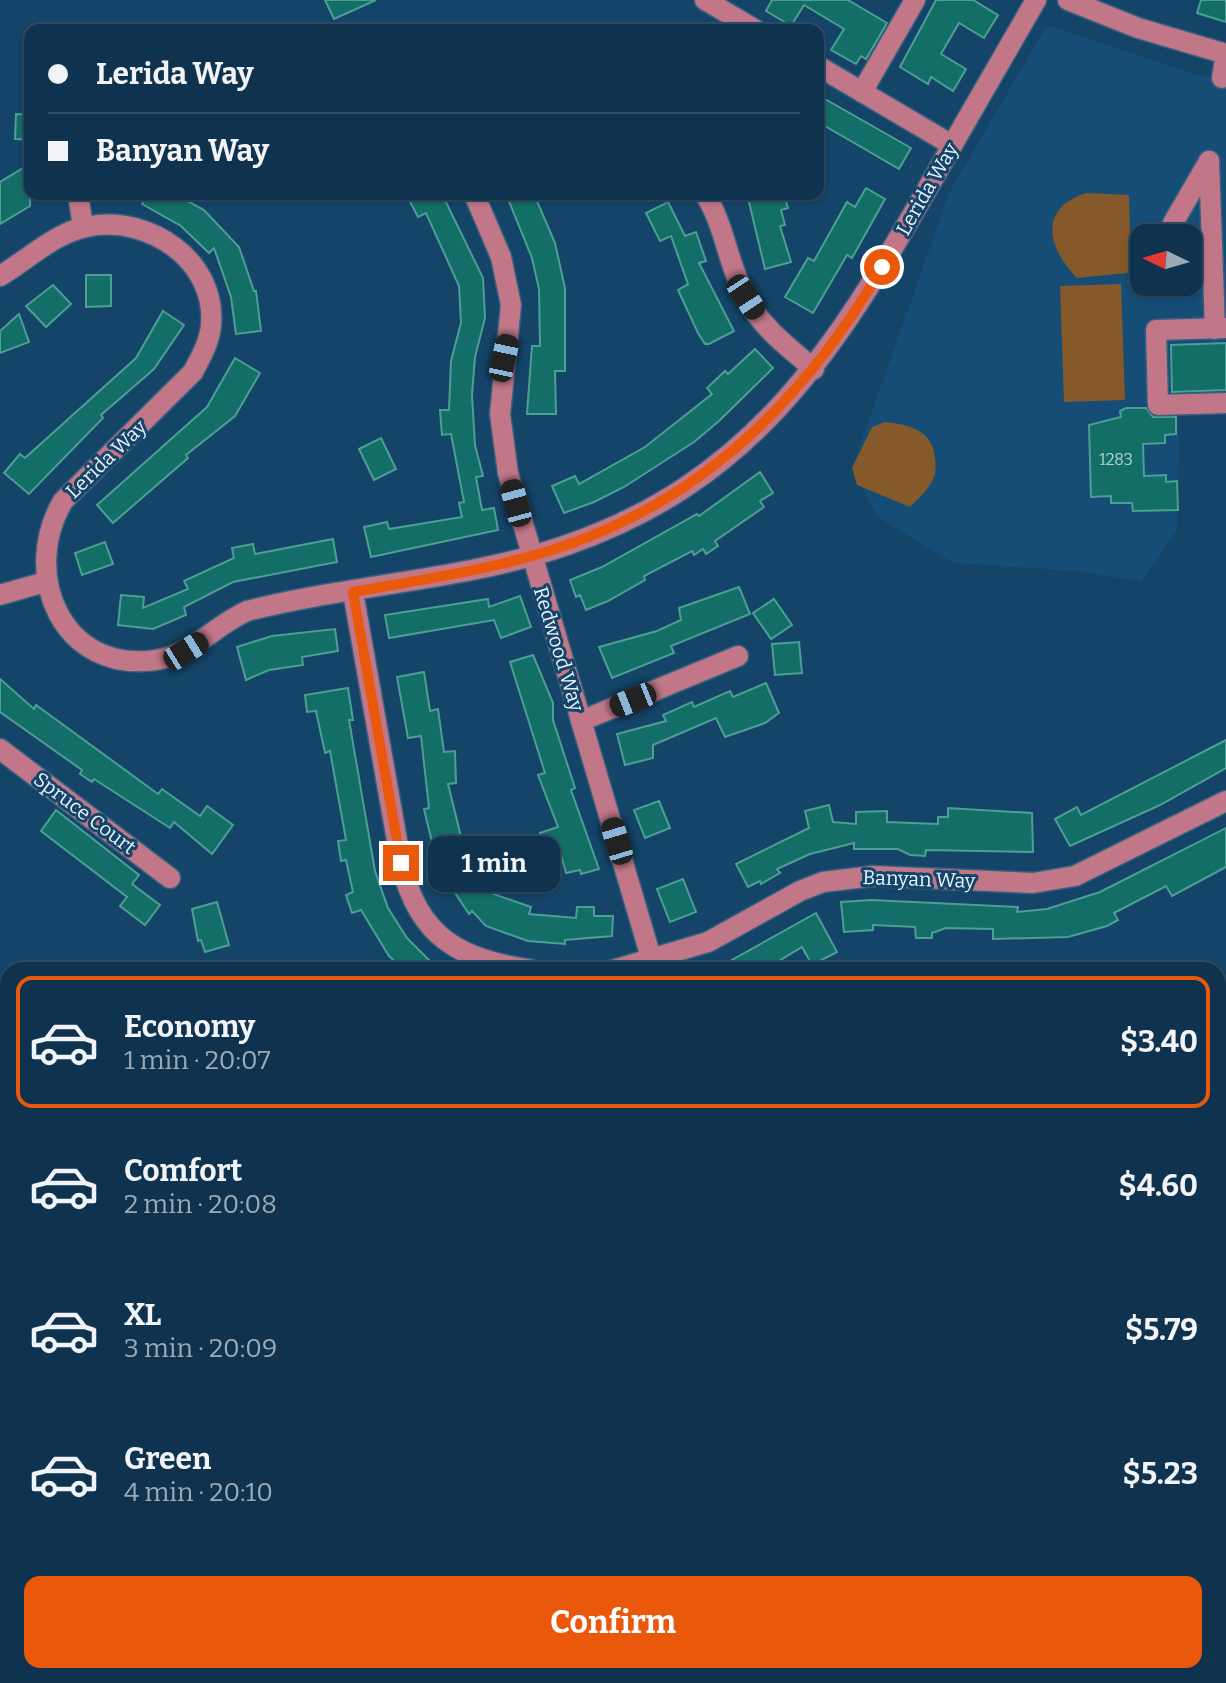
<!DOCTYPE html>
<html lang="en">
<head>
<meta charset="utf-8">
<style>
  :root { --surface:#0f334e; --page:#1d3f58; --text:#f1f3f6; --muted:#9baab6; --line:#2f4e66; --accent:#ea580c }
  body { margin:0; font-family:Bitter,serif; background:var(--page); color:var(--text); height:100vh; display:flex; flex-direction:column; font-size:30px; white-space:nowrap }
  * { box-sizing:border-box; margin:0 }
  p { font-size:26px; color:var(--muted) }
  .icon { flex:none; width:44px; height:44px; fill:none; stroke:currentColor; stroke-width:2; stroke-linecap:round; stroke-linejoin:round }
  .map { position:relative; flex:1; overflow:hidden }
  .details { position:absolute; left:0px; top:962px; width:1226px; height:722px; display:flex; flex-direction:column; background:var(--surface); border-radius:24px 24px 0 0; box-shadow:0 2px 6px #0004,0 0 0 2px var(--line) }
  .details>* { flex:none }
  .guide { position:absolute; left:24px; top:24px; width:800px; height:176px; border-radius:16px; box-shadow:0 2px 6px #0004,0 0 0 2px var(--line); display:grid; align-content:center; height:176px; padding:0 24px; background:var(--surface) }
  .needle { width:52px; rotate:275deg }
  .controls { position:absolute; left:1130px; top:224px; display:grid; gap:16px }
  .controls a { display:grid; place-items:center; width:72px; height:72px; border-radius:16px; background:var(--surface); box-shadow:0 2px 6px #0004,0 0 0 2px var(--line); font-size:40px }
  .end { position:absolute; width:36px; height:36px; margin:-18px; border:10px solid #ea580c; background:#fff; box-shadow:0 0 0 4px #fff }
  .from { border-radius:50% }
  .bubble { position:absolute; height:56px; border-radius:16px; background:var(--surface); box-shadow:0 2px 6px #0004,0 0 0 2px var(--line); font-size:26px; font-weight:700; line-height:56px; text-align:center }
  .car { position:absolute; width:24px; height:48px; margin:-24px -12px; border-radius:10px; box-shadow:0 0 6px 2px #0007; background:linear-gradient(#222 24%,#8ab4d8 0 40%,#222 0 76%,#8ab4d8 0 86%,#222 0) }
  .guide b { display:flex; align-items:center; gap:28px; height:76px; font-size:30px }
  .guide b+b { border-top:2px solid var(--line) }
  .guide i { width:20px; height:20px; background:var(--text) }
  ul { padding:14px 0 0; list-style:none }
  li { display:flex; align-items:center; gap:24px; height:132px; margin:0 16px 12px; padding:0 8px; border:4px solid transparent; border-radius:16px }
  li div { flex:1 }
  li b { display:block; font-size:30px }
  li em { font-style:normal; font-weight:700 }
  li.current { border-color:var(--accent) }
  li>.icon { width:72px; height:72px; stroke-width:1.5 }
  .cta { display:flex; gap:16px; margin-top:auto; padding:16px 24px }
  .cta a { flex:1; height:92px; border-radius:16px; background:var(--accent); color:#fff; font-size:32px; font-weight:700; line-height:92px; text-align:center }
  .map>svg:first-child { display:block }
  .built { fill:#154d77; fill-rule:evenodd }
  .green { fill:#855929 }
  .building { fill:#136e67; stroke:#4d9e95; stroke-width:2 }
  .lines { fill:none; stroke-linecap:round; stroke-linejoin:round }
  .minor-casing { stroke:#366080; stroke-width:23 }
  .minor { stroke:#c17787; stroke-width:20 }
  .route { stroke:#ea580c; stroke-width:10 }
  .labels { text-anchor:middle; dominant-baseline:central; stroke-width:6; stroke-linejoin:round; paint-order:stroke }
  .number-label { font-size:16px; fill:#b4d1d7 }
  .street-label { font-size:20px; fill:#e9f2fc; stroke:#144468 }
</style>
</head>
<body>
<div class="map">
<svg width="1226" height="1683" viewBox="0 0 1226 1683">
  <rect width="100%" height="100%" fill="#144468"/>
  <path class="built" d="M1047,25L1201,76L1226,78V409L1179,413L1177,530L1141,581L1077,571L953,563L878,517L852,468L950,191ZM1144,238H1188V282H1144Z"/>
  <g class="green">
    <path d="M1086,193L1129,195L1131,268L1127,273L1077,278C1048,248 1037,209 1086,193Z"/>
    <polygon points="1121,284 1125,400 1064,402 1060,286"/>
    <path d="M885,422C910,425 933,430 935,459C936,468 936,475 931,483C926,492 917,500 910,507L857,485L852,468L872,427Z"/>
    <polygon points="72,1676 624,1676 624,1683 70,1683"/>
  </g>
  <g class="building">
    <polygon points="325,0 376,0 334,19"/>
    <polygon points="772,0 848,0 887,23 866,59 861,56 856,64 831,50 844,29 804,5 791,26 766,11"/>
    <polygon points="936,0 973,0 998,15 984,38 959,23 941,54 966,69 953,91 931,77 928,84 900,67"/>
    <polygon points="1201,0 1226,0 1226,22 1197,13"/>
    <polygon points="818,95 911,148 899,169 818,122"/>
    <polygon points="16,114 30,115 30,140 15,139"/>
    <polygon points="30,164 30,206 0,224 0,182"/>
    <polygon points="866,188 885,199 852,258 847,255 813,313 785,297 808,258 814,261 847,202 855,207"/>
    <polygon points="148,194 175,194 204,210 239,247 254,291 256,291 261,331 236,334 231,297 214,248 209,253 181,226 142,204"/>
    <polygon points="406,194 442,194 483,278 485,318 475,357 472,395 475,445 483,476 476,477 482,510 494,508 498,530 371,557 364,527 387,522 389,529 462,517 459,503 464,502 451,434 442,435 440,410 449,410 451,361 461,323 459,286 426,213 418,217"/>
    <polygon points="506,194 534,194 555,243 565,288 565,371 555,371 556,414 527,414 532,346 540,346 539,289 532,258"/>
    <polygon points="747,194 784,194 788,208 781,210 785,225 780,226 791,262 765,269"/>
    <polygon points="668,202 685,236 696,232 706,261 699,263 734,331 709,344 705,344 698,333 678,290 688,284 671,236 660,241 646,213"/>
    <polygon points="86,275 111,275 111,306 86,307"/>
    <polygon points="53,285 71,304 46,327 26,306"/>
    <polygon points="163,311 184,325 154,369 101,415 103,418 29,494 4,473 20,454 25,458 136,358"/>
    <polygon points="19,314 29,342 0,353 0,331"/>
    <polygon points="1226,343 1226,390 1172,392 1171,345"/>
    <polygon points="755,349 773,368 719,421 694,442 624,487 594,502 564,513 552,486 575,476 579,484 645,447 712,394 707,388 725,371 728,374"/>
    <polygon points="235,358 260,373 235,416 186,455 188,458 113,523 97,505 207,407"/>
    <polygon points="1126,408 1146,408 1153,417 1176,417 1176,434 1165,435 1165,443 1143,444 1144,476 1166,475 1166,482 1177,481 1178,510 1133,511 1132,503 1111,503 1111,496 1091,497 1089,425 1121,417 1120,411"/>
    <polygon points="381,438 396,469 374,480 359,449"/>
    <polygon points="760,472 773,493 760,501 764,507 715,541 718,546 706,554 703,549 694,555 692,551 644,576 645,580 608,601 586,610 580,595 576,597 570,580 602,567 697,514 699,516"/>
    <polygon points="333,539 337,562 233,582 184,607 186,615 153,629 118,625 121,595 144,597 143,608 188,589 184,581 234,558 232,548 253,544 255,554"/>
    <polygon points="105,542 113,564 82,575 75,553"/>
    <polygon points="739,587 750,614 671,646 674,653 612,678 599,647 657,631 681,620 679,608"/>
    <polygon points="520,596 531,627 501,638 494,620 389,638 385,615 488,599 489,607"/>
    <polygon points="774,599 792,625 771,639 753,613"/>
    <polygon points="335,629 338,651 302,657 303,665 269,670 246,680 237,647 272,636"/>
    <polygon points="799,642 802,673 775,675 772,644"/>
    <polygon points="533,655 553,703 553,720 575,788 571,790 599,869 581,874 580,870 566,873 558,844 545,848 540,833 558,827 538,775 545,773 510,662"/>
    <polygon points="424,672 430,711 438,709 444,752 455,751 456,783 448,784 467,861 438,867 424,809 429,808 421,736 408,738 397,677"/>
    <polygon points="0,679 34,709 36,705 158,794 162,789 200,816 207,806 233,825 212,854 174,822 170,828 94,779 92,782 80,774 82,770 0,712"/>
    <polygon points="766,683 779,713 765,723 725,737 716,718 653,745 653,758 625,765 617,734 666,721 663,715 692,702 694,707 730,691 733,697"/>
    <polygon points="348,688 353,720 349,720 375,871 388,908 407,938 433,964 428,970 404,970 389,956 361,910 352,913 346,895 353,892 346,860 341,861 338,841 346,840 330,751 325,753 316,711 307,712 305,695"/>
    <polygon points="1226,740 1226,768 1160,805 1070,846 1055,819 1077,807 1081,815"/>
    <polygon points="659,801 670,828 645,838 634,810"/>
    <polygon points="829,805 833,822 856,824 856,812 887,811 887,822 938,824 938,817 948,817 948,808 1032,813 1033,852 926,850 925,856 910,855 898,849 854,849 854,843 810,854 777,869 780,873 761,884 760,881 748,887 736,864 809,828 805,811"/>
    <polygon points="56,810 139,875 132,884 160,905 145,925 120,906 127,897 41,831"/>
    <polygon points="1226,828 1226,867 1172,896 1166,886 1114,913 1118,920 1107,926 1068,937 993,939 993,929 946,928 932,933 932,938 916,938 915,927 873,925 873,930 844,932 841,902 871,900 1018,907 1017,912 1047,909 1100,892"/>
    <polygon points="472,869 487,886 482,890 531,907 529,914 576,918 577,907 594,907 594,916 613,916 612,936 565,940 565,944 528,941 486,926 472,911 469,914 451,887"/>
    <polygon points="683,879 696,912 670,922 657,889"/>
    <polygon points="217,902 229,945 205,952 201,940 198,941 192,909"/>
    <polygon points="816,913 837,952 812,965 802,947 764,970 714,970"/>
  </g>
  <g class="lines">
    <defs>
      <g id="minor">
        <polyline points="705,0 756,30"/>
        <polyline points="1068,0 1138,28 1226,54"/>
        <polyline points="818,66 952,145"/>
        <polyline points="1222,78 1226,54"/>
        <polyline points="862,92 915,0"/>
        <polyline points="1209,161 1215,329"/>
        <polyline points="78,194 83,227"/>
        <polyline points="474,194 501,257 511,305 500,414 508,473 652,961"/>
        <path d="M705,194C725,226 728,265 746,298C762,328 789,348 814,369"/>
        <polyline points="1173,223 1209,161"/>
        <path d="M0,276C29,259 56,231 91,226C150,216 217,261 211,326C209,343 201,357 193,372L63,501C20,574 62,674 156,660C193,654 214,626 247,611C352,584 463,581 567,545C748,482 830,358 921,200C959,133 997,67 1036,0"/>
        <polyline points="1226,328 1156,330 1158,405 1226,403"/>
        <path d="M353,592L401,863C418,938 461,960 532,970"/>
        <polyline points="0,595 45,582"/>
        <polyline points="581,721 738,656"/>
        <polyline points="0,749 170,878"/>
        <polyline points="613,970 708,942 800,891 823,882 873,876 1033,883 1075,876 1226,801"/>
        <polyline points="0,1096 8,1104"/>
        <polyline points="1218,1195 1226,1190"/>
        <polyline points="1218,1377 1226,1376"/>
        <polyline points="0,1644 8,1652"/>
        <polyline points="8,1683 12,1676"/>
        <polyline points="742,1683 742,1676"/>
      </g>
    </defs>
    <use href="#minor" class="minor-casing"/>
    <use href="#minor" class="minor"/>
  </g>
  <g class="lines">
    <path class="route" d="M401,863L353,592C425,579 498,569 567,545C707,496 809,394 882,267"/>
  </g>
  <g class="labels">
    <g class="number-label">
      <text x="1116" y="459">1283</text>
    </g>
    <g class="street-label">
      <text transform="translate(927 189) rotate(-60)">Lerida Way</text>
      <text transform="translate(106 459) rotate(-44)">Lerida Way</text>
      <text transform="translate(559 649) rotate(73)">Redwood Way</text>
      <text transform="translate(85 813) rotate(37)">Spruce Court</text>
      <text transform="translate(919 879) rotate(2)">Banyan Way</text>
    </g>
  </g>
</svg>
<div class="controls">
<a><svg class="needle" viewBox="-14 -14 28 28"><path d="M0-13l5 13h-10z" fill="#e53935"/><path d="M0 13l5-13h-10z" fill="#9baab6"/></svg></a>
</div>
<i class="end from" style="left:882px;top:267px"></i>
<i class="end" style="left:401px;top:863px"></i>
<div class="bubble" style="left:428px;top:836px;width:132px">1 min</div>
<i class="car" style="left:746px;top:297px;rotate:147deg"></i>
<i class="car" style="left:504px;top:358px;rotate:12deg"></i>
<i class="car" style="left:516px;top:503px;rotate:345deg"></i>
<i class="car" style="left:186px;top:651px;rotate:58deg"></i>
<i class="car" style="left:633px;top:700px;rotate:248deg"></i>
<i class="car" style="left:617px;top:841px;rotate:343deg"></i>
<div class="guide">
<b><i class="from"></i>Lerida Way</b>
<b><i></i>Banyan Way</b>
</div>
<section class="details">
<ul>
<li class="current"><svg class="icon" aria-label="car" viewBox="0 0 24 24"><path d="M5 17H2v-5l4-1 3-4h7l3 4 3 1v5h-3M9 17h6M6 11h13"/><circle cx="7" cy="17" r="2"/><circle cx="17" cy="17" r="2"/></svg><div><b>Economy</b><p>1 min · 20:07</p></div><em>$3.40</em></li>
<li><svg class="icon" aria-label="car" viewBox="0 0 24 24"><path d="M5 17H2v-5l4-1 3-4h7l3 4 3 1v5h-3M9 17h6M6 11h13"/><circle cx="7" cy="17" r="2"/><circle cx="17" cy="17" r="2"/></svg><div><b>Comfort</b><p>2 min · 20:08</p></div><em>$4.60</em></li>
<li><svg class="icon" aria-label="car" viewBox="0 0 24 24"><path d="M5 17H2v-5l4-1 3-4h7l3 4 3 1v5h-3M9 17h6M6 11h13"/><circle cx="7" cy="17" r="2"/><circle cx="17" cy="17" r="2"/></svg><div><b>XL</b><p>3 min · 20:09</p></div><em>$5.79</em></li>
<li><svg class="icon" aria-label="car" viewBox="0 0 24 24"><path d="M5 17H2v-5l4-1 3-4h7l3 4 3 1v5h-3M9 17h6M6 11h13"/><circle cx="7" cy="17" r="2"/><circle cx="17" cy="17" r="2"/></svg><div><b>Green</b><p>4 min · 20:10</p></div><em>$5.23</em></li>
</ul>
<div class="cta"><a>Confirm</a></div>
</section>
</div>
</body>
</html>
